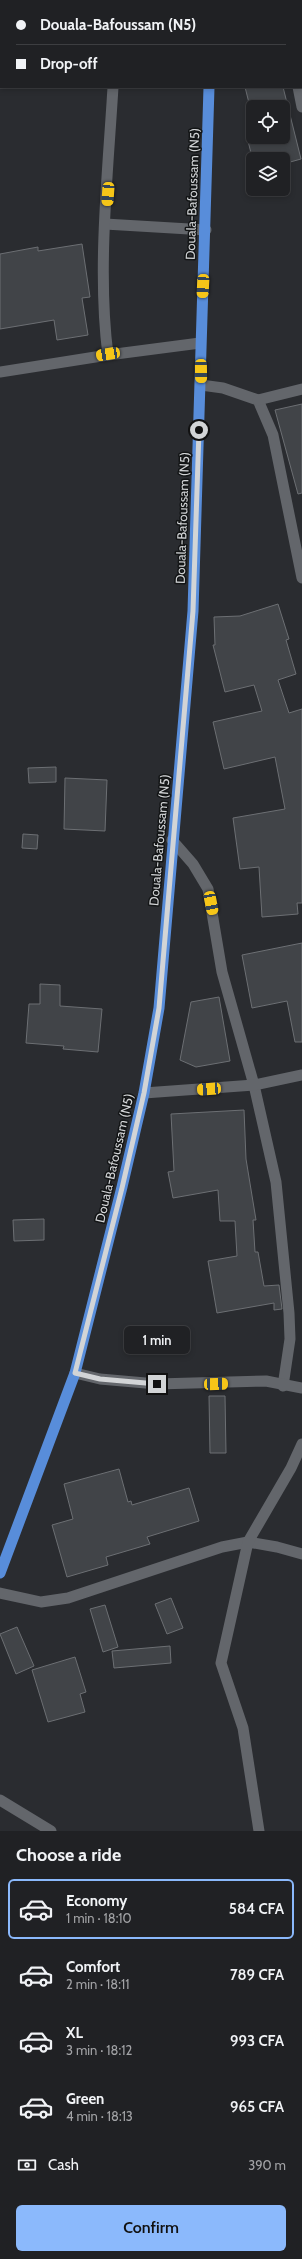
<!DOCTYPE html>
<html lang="en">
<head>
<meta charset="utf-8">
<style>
  :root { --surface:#202124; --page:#28292c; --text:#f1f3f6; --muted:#a2a3a6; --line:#3d3e41; --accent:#8bb9fc }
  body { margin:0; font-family:Cabin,sans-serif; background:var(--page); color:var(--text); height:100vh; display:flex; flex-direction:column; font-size:15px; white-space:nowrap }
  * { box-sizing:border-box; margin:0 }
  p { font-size:13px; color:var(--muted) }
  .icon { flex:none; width:22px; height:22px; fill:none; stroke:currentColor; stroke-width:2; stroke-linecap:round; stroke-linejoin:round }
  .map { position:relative; height:1831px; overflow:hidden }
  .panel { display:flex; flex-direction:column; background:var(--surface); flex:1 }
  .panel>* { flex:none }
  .top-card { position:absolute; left:0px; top:0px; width:302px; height:88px; box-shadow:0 2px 6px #0003,0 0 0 1px var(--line); display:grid; align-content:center; height:88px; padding:0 16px; background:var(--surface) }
  .buttons { position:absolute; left:246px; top:100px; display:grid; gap:8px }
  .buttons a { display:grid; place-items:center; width:44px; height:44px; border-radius:6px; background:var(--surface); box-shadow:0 2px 6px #0003,0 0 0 1px var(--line); font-size:20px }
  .end { position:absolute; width:18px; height:18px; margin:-9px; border:5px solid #d2d4d6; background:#111; box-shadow:0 0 0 2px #111 }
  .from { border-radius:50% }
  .bubble { position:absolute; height:28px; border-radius:6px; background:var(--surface); box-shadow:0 2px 6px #0003,0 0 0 1px var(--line); font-size:13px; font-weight:600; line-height:28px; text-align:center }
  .car { position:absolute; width:12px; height:24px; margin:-12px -6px; border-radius:5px; box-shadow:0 0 3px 1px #0007; background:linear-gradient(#f5c518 24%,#345 0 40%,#f5c518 0 76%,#345 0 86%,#f5c518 0) }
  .top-card b { display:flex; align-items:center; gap:14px; height:38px; font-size:15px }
  .top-card b+b { border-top:1px solid var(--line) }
  .top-card i { width:10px; height:10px; background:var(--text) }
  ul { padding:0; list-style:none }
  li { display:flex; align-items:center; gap:12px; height:60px; margin:0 8px 6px; padding:0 8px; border:2px solid transparent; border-radius:6px }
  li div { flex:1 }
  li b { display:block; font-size:15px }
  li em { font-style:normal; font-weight:600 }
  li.active { border-color:var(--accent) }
  li>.icon { width:36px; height:36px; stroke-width:1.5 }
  h2 { padding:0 16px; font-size:18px; line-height:48px }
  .pay { display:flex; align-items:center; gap:10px; height:44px; padding:0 16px; font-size:15px }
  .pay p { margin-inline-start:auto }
  .cta { display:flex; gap:8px; margin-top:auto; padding:8px 16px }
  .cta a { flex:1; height:46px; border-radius:6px; background:var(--accent); color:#111; font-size:16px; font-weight:600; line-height:46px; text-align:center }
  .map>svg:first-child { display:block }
  .building { fill:#414448; stroke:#6c6f73 }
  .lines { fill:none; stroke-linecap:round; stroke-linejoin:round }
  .minor { stroke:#63666b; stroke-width:11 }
  .trunk { stroke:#588dda; stroke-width:11 }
  .route { stroke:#d2d4d6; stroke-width:5 }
  .labels { text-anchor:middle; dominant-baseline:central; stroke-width:3; stroke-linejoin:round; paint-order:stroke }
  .street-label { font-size:13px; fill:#d2d4d6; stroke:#131516 }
</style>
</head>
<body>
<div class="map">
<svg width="302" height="1831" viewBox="0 0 302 1831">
  <rect width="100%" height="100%" fill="#2a2c30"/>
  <g class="building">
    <polygon points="245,87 283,87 301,159 283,164 283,159 272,159 270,152 252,157 247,137 283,137 283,107 250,107"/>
    <polygon points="82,244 90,297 82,298 88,335 57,340 54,320 0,329 0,254 38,247 38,251"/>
    <polygon points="302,404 302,493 298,494 275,410"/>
    <polygon points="278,604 289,639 286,640 296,674 278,680 289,713 302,709 302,903 297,903 298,914 262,917 259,867 240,869 233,818 285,809 275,757 224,769 213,722 262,711 254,685 225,692 213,645 215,645 214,617 240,616"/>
    <polygon points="56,767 56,782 29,783 28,768"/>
    <polygon points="65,778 107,780 105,831 64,829"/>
    <polygon points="23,834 38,835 37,849 22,848"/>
    <polygon points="302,943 302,1042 295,1042 287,1001 252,1008 242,955"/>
    <polygon points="40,984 60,985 60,1006 102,1009 98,1052 63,1049 64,1046 26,1043 29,1004 40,1004"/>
    <polygon points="219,997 230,1061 196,1067 180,1060 191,1002"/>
    <polygon points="244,1110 246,1159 256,1220 253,1220 255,1252 258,1252 264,1286 279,1285 282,1309 274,1310 274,1303 217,1313 208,1261 237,1256 235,1221 220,1221 218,1190 173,1198 168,1172 174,1171 171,1114"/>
    <polygon points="44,1219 44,1240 14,1241 13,1220"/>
    <polygon points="209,1396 225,1396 226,1453 210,1453"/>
    <polygon points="119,1469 128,1502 131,1501 132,1505 189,1488 199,1521 147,1537 150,1544 106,1557 108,1565 67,1577 52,1525 73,1519 64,1484"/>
    <polygon points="171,1598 183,1628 167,1634 155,1604"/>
    <polygon points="105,1605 118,1647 103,1652 90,1609"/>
    <polygon points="17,1627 34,1666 16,1674 0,1634"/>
    <polygon points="170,1646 171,1663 114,1668 112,1651"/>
    <polygon points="75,1657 86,1692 80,1694 85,1712 48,1722 32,1670"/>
  </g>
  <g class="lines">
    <g class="minor">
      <polyline points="279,0 279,1"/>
      <polyline points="181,1 212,0"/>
      <polyline points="0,55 1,55"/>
      <polyline points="298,87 302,107"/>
      <polyline points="105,224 206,230"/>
      <path d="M108,355C97,271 108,172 113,87"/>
      <polyline points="0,372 108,355 200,343"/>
      <polyline points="201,385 223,388 258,400 273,435 302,578"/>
      <polyline points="258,400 302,389"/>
      <polyline points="172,840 193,864 208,889 222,972 254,1085 276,1182 289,1313 290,1339 283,1386"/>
      <polyline points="144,1093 254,1085 302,1075"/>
      <polyline points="75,1373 100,1379 157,1384 266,1381 302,1388"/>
      <polyline points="0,1593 41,1602 68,1598 222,1547 248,1542 277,1547 302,1554"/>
      <polyline points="0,1800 51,1831"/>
      <polyline points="259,1831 243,1728 221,1663 248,1542 291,1468 302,1444"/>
    </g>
    <g class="trunk">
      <polyline points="212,1 212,0"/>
      <polyline points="0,1573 75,1373 122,1187 144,1093 159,1008 193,611 209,87"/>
    </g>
  </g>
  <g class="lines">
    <polyline class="route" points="157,1384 100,1379 75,1373 122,1188 144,1093 159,1008 193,611 199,430"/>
  </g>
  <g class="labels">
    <g class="street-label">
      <text transform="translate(192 194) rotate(-88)">Douala-Bafoussam (N5)</text>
      <text transform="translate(182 518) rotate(-88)">Douala-Bafoussam (N5)</text>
      <text transform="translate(159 840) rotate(-85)">Douala-Bafoussam (N5)</text>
      <text transform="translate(114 1158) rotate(-77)">Douala-Bafoussam (N5)</text>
    </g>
  </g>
</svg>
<div class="buttons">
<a><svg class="icon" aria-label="locate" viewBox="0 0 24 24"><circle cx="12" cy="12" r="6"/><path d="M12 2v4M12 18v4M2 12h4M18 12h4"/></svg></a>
<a><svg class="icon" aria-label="layers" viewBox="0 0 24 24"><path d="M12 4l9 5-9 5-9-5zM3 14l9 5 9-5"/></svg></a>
</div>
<i class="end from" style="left:199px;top:430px"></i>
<i class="end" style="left:157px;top:1384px"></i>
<div class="bubble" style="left:124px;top:1326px;width:66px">1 min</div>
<i class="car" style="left:108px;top:194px;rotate:184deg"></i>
<i class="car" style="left:203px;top:286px;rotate:183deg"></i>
<i class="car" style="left:108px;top:354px;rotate:261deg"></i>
<i class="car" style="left:201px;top:371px;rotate:179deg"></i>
<i class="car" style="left:211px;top:903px;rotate:169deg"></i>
<i class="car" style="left:209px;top:1089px;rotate:266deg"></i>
<i class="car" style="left:216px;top:1384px;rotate:88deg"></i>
<div class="top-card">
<b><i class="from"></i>Douala-Bafoussam (N5)</b>
<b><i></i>Drop-off</b>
</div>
</div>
<section class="panel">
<h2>Choose a ride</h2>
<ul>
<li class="active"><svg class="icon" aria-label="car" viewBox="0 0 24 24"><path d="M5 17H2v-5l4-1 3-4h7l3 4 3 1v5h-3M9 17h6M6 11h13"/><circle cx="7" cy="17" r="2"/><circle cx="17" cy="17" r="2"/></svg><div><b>Economy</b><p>1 min · 18:10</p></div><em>584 CFA</em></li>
<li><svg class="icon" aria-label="car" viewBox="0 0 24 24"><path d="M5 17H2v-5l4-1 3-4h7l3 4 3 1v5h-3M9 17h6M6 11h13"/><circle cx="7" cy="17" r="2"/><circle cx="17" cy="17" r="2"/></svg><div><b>Comfort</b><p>2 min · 18:11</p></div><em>789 CFA</em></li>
<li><svg class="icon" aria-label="car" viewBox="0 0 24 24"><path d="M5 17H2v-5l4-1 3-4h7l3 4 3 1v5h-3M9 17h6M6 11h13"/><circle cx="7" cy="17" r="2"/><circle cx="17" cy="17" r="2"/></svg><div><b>XL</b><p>3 min · 18:12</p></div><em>993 CFA</em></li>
<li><svg class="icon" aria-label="car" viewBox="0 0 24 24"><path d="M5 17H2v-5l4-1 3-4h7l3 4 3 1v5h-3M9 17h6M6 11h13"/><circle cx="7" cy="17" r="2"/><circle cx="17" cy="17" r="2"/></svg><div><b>Green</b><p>4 min · 18:13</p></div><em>965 CFA</em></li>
</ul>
<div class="pay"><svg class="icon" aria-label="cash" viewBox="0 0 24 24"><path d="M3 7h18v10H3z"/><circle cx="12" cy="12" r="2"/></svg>Cash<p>390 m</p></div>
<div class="cta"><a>Confirm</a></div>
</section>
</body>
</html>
